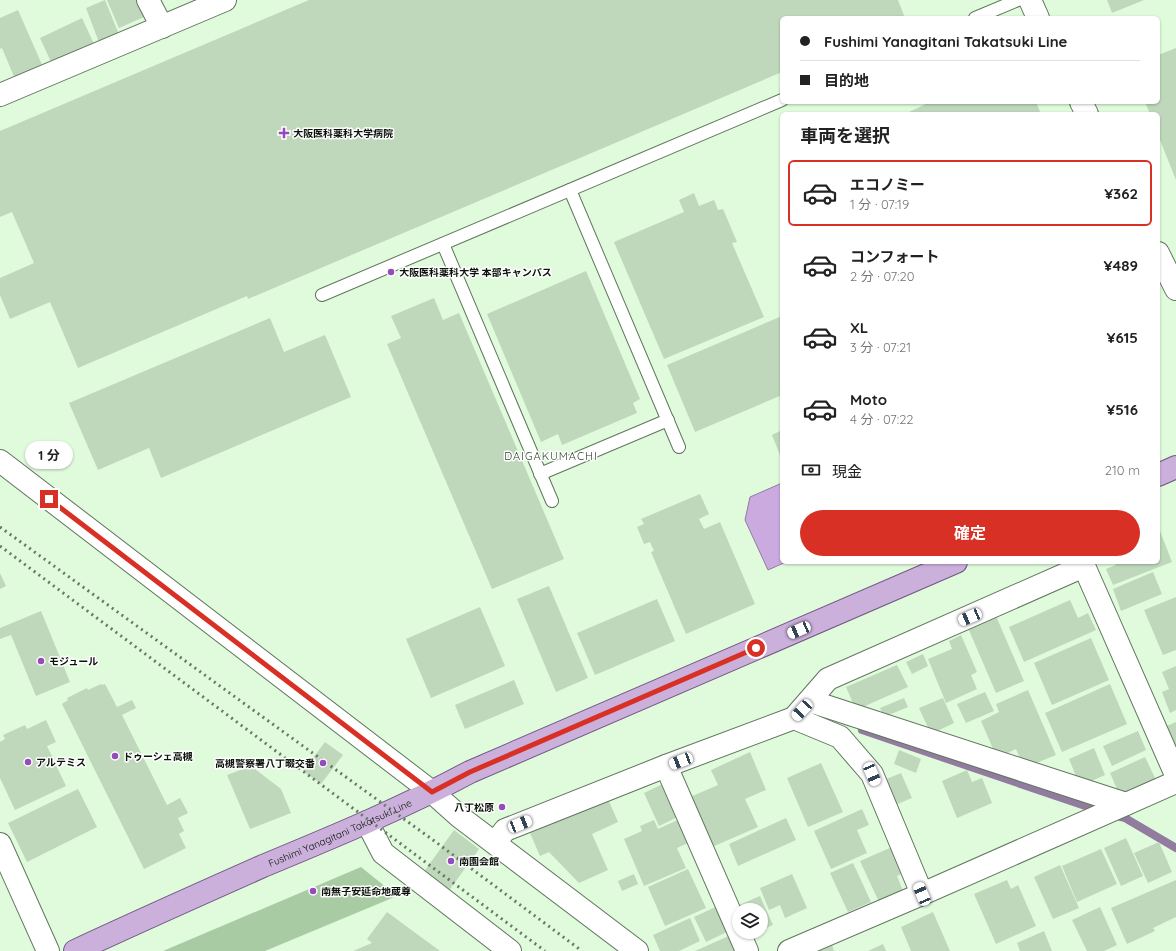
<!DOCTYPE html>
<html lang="ja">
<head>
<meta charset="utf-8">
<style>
  :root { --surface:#fff; --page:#f6f6f6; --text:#222; --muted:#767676; --line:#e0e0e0; --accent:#d93025 }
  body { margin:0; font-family:Quicksand,"Noto Sans JP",sans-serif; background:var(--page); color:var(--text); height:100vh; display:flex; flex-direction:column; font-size:15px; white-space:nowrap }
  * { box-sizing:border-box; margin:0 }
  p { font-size:13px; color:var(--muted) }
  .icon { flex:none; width:22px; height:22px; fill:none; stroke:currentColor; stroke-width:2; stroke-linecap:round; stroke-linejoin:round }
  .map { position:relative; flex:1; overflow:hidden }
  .details { position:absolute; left:780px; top:112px; width:380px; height:452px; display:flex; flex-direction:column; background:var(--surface); border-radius:6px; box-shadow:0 1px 3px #0004 }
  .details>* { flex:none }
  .hud { position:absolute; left:780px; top:16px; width:380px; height:88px; border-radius:6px; box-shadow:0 1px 3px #0004; display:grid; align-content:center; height:88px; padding:0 20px; background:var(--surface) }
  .buttons { position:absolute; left:732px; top:903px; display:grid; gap:8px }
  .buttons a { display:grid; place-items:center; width:36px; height:36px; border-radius:50%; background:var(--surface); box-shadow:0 1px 3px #0004; font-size:20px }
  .end { position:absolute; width:18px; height:18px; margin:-9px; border:5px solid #d93025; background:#fff; box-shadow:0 0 0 2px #fff }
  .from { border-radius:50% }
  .bubble { position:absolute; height:28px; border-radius:14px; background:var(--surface); box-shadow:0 1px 3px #0004; font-size:13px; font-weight:700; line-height:28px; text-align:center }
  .car { position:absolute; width:12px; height:24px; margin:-12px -6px; border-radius:5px; box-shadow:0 0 3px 1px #0007; background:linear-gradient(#fff 24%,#345 0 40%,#fff 0 76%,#345 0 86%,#fff 0) }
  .hud b { display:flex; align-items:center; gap:14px; height:38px; font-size:15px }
  .hud b+b { border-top:1px solid var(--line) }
  .hud i { width:10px; height:10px; background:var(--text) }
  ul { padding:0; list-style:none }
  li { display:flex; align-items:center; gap:12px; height:66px; margin:0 8px 6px; padding:0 12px; border:2px solid transparent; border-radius:6px }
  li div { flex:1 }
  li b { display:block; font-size:15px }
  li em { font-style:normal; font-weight:700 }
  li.on { border-color:var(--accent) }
  li>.icon { width:36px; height:36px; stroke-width:1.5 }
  h2 { padding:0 20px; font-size:18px; line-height:48px }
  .pay { display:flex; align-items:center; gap:10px; height:44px; padding:0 20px; font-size:15px }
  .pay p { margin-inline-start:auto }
  .primary-button { display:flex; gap:8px; margin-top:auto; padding:8px 20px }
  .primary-button a { flex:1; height:46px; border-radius:24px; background:var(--accent); color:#fff; font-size:16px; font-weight:700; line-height:46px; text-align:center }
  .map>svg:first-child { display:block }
  .green { fill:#a8cba4 }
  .water { fill:#cbaae0; stroke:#917ca0 }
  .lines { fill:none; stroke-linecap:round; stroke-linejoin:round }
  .stream { stroke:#917ca0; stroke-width:8 }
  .building { fill:#bfd8bc }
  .lane-casing { stroke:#60765d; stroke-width:14 }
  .street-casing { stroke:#60765d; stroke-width:24 }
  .secondary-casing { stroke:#60765d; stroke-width:24 }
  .primary-casing { stroke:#715782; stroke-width:24 }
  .lane { stroke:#fff; stroke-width:12 }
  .street { stroke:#fff; stroke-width:22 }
  .secondary { stroke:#fff; stroke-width:22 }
  .primary { stroke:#cbb0db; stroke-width:22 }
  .rail { stroke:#697966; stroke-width:3; stroke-dasharray:2 4; stroke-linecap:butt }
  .route { stroke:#d93025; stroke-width:5 }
  .poi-dot { fill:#964bbd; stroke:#fff; stroke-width:1.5 }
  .labels { text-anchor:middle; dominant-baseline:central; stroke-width:3; stroke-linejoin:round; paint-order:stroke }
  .poi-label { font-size:10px; font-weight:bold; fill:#0a1209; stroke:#fff; text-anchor:start }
  .street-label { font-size:10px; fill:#0a1209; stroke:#fff }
  .neighbourhood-label { font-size:11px; letter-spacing:1px; fill:#2f442c; stroke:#fff }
</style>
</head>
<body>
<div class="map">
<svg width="1176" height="951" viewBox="0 0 1176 951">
  <rect width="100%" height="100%" fill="#e0fadc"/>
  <polygon class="green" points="361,867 397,896 265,951 163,951"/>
  <polygon class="water" points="782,483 782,562 786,562 768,570 745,520 750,497"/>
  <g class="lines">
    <g class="stream">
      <polyline points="862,730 1100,811"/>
      <polyline points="1113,815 1125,818 1176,848"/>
    </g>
  </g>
  <g class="building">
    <polygon points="105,0 120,37 100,45 86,8"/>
    <polygon points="107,0 137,0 144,17 119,28"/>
    <polygon points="309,0 898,0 905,18 782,18 782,72 248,299 247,296 78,368 50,302 10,319 0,295 0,278 34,263 12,212 0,217 0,131"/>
    <polygon points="1107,0 1144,0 1112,13"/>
    <polygon points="18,10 43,67 15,79 2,48 0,49 0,18"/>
    <polygon points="82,18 94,44 52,64 40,38"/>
    <polygon points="1176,48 1176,180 1158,135 1158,114 1150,114 1145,102 1158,102 1158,55"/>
    <polygon points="930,102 1036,102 1041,114 905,114"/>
    <polygon points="694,193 699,206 714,200 718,210 723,209 737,242 732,243 764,317 664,359 614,242 684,212 679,200"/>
    <polygon points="586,271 640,399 633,403 637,413 562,445 558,434 541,442 487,314"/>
    <polygon points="434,298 443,320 459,313 564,559 492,589 387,344 401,338 391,316"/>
    <polygon points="782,316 782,395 695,432 667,365"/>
    <polygon points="270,318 284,352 325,335 351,397 161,478 149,448 98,470 69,403"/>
    <polygon points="782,430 782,460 772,435"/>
    <polygon points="700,494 709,514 699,519 704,529 720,522 755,604 686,634 651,552 654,551 650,542 644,544 637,527 644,524 641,519"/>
    <polygon points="1160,531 1172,562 1113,585 1106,569 1116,565 1114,562 1158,562 1158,532"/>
    <polygon points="1153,572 1162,594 1121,611 1113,589"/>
    <polygon points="0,573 6,586 0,589"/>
    <polygon points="549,586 588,678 556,692 517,599"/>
    <polygon points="1176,597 1176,650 1163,655 1144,610"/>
    <polygon points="657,599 675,641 595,675 577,633"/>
    <polygon points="1070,600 1078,618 1088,613 1096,630 1024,662 1009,627"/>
    <polygon points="480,607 505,666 431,698 406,639"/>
    <polygon points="41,611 70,682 36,696 11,635 0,639 0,628"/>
    <polygon points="996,616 1024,681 996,693 968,628"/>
    <polygon points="961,635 977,672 971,675 977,689 946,703 928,659 952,649 949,641"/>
    <polygon points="1091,638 1109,680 1052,705 1034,663"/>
    <polygon points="923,654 928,666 912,674 906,662"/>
    <polygon points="897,665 908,687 856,710 846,687"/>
    <polygon points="1176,666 1176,710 1170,713 1162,692 1169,689 1162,672"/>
    <polygon points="514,680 524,704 465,729 455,705"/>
    <polygon points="101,684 102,685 105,684 117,707 132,700 136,708 122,715 167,805 180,798 188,813 178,818 184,831 179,834 186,848 144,869 62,704 68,700 67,698 87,688 88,690"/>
    <polygon points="1110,684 1127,724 1062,752 1045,713"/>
    <polygon points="1028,690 1056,755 1024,768 1016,749 997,758 981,721 999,712 996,704"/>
    <polygon points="985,692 994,711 966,723 957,704"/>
    <polygon points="904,698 908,707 884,717 880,708"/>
    <polygon points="943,698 954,723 931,734 919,708"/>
    <polygon points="46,720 56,742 47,746 66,786 15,810 0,778 0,742 5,739 3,735 25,725 27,729"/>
    <polygon points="1176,722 1176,764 1162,728"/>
    <polygon points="1138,731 1146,750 1112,766 1103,746"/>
    <polygon points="325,742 343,755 321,784 303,771"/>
    <polygon points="1094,748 1105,775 1080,786 1069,759"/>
    <polygon points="899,750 921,759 916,773 894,764"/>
    <polygon points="750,752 766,790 745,799 758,827 712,847 690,797 718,785 711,770"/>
    <polygon points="1145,757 1156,780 1120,796 1110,773"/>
    <polygon points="821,763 843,812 808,827 787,778"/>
    <polygon points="251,766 281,789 291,813 250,829 227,775"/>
    <polygon points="967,770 972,782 982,778 992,803 957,818 942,781"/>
    <polygon points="901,773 912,798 895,805 884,780"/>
    <polygon points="667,782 682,815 659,826 644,793"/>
    <polygon points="78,789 97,827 27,862 8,823"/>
    <polygon points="608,799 618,822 592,834 608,870 579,883 549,852 540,856 530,833"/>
    <polygon points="862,809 869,825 857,830 867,853 831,869 814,831"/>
    <polygon points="682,818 692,841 677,848 686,868 644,886 624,839 642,831 640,826 654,820 658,829"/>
    <polygon points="786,818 796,840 738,866 729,844"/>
    <polygon points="454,830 479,849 448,892 423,873"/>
    <polygon points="1126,838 1143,876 1121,886 1104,848"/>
    <polygon points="1159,842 1172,872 1148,883 1134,853"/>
    <polygon points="892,847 903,873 897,876 903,891 879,902 860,861"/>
    <polygon points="1101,849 1117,884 1077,902 1062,866"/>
    <polygon points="853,863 871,902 848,912 830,873"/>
    <polygon points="1060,865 1079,908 1053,919 1034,877"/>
    <polygon points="688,869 706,908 665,926 648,887"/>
    <polygon points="634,874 638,884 622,891 618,881"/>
    <polygon points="792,874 807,908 785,918 780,905 769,910 760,888"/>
    <polygon points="1007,880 1011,889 1018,885 1036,926 996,944 974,894"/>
    <polygon points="1176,880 1176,917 1153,928 1155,931 1127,944 1111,908"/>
    <polygon points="760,896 773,925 761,930 761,910 741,910 739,905"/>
    <polygon points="720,905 731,930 706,942 694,917"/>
    <polygon points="1100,907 1117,945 1104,951 1087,951 1072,920"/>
    <polygon points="387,912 440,951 353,951 372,943 367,939"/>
    <polygon points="933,912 950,951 911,951 901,927"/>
    <polygon points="690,918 700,941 679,951 660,951 653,935"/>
    <polygon points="1044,931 1052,951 1020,951 1017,943"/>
    <polygon points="733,934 740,951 695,951"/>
    <polygon points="883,944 886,951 868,951"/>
    <polygon points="832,945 834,951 819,951"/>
  </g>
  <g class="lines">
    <defs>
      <g id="lane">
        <polyline points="975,18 1018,0"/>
        <polyline points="570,190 679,447"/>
        <polyline points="443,244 552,501"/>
        <polyline points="322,295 782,100"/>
        <polyline points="540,474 668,420"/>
      </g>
      <g id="street">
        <polyline points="148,0 162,27"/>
        <polyline points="0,95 225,0"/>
        <polyline points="810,701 1126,804"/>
        <polyline points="794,718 840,737 872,774 922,894"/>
        <polyline points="666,766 747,951"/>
        <polyline points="432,792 460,817 637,951"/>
        <polyline points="367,822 383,853 510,951"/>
        <polyline points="495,843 505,830 666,766 794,718 828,679 1084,566 1176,775"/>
        <polyline points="0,844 48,951"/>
        <polyline points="789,951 922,894 1176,782"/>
      </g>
      <g id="secondary">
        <polyline points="1030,0 1038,18"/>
        <polyline points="1081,102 1087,114"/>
        <polyline points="1158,253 1176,289"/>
        <polyline points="0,461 432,792"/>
      </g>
      <g id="primary">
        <polyline points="1158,475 1176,467"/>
        <path id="s1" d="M75,951C137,922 200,894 263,866C333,837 403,808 470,772L956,562"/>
      </g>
    </defs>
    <use href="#lane" class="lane-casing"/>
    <use href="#street" class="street-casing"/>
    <use href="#secondary" class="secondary-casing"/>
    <use href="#primary" class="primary-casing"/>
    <use href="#lane" class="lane"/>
    <use href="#street" class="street"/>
    <use href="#secondary" class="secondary"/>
    <use href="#primary" class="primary"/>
    <g class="rail">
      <polyline points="0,527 433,840 582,951"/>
      <polyline points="0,546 545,951"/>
    </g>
  </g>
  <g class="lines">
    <polyline class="route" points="49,499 432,792 470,772 756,648"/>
  </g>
  <g class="poi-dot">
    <path d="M282 127h4v4h4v4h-4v4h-4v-4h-4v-4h4z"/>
    <circle cx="391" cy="272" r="4"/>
    <circle cx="41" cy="661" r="4"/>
    <circle cx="115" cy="756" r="4"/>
    <circle cx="28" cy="762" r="4"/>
    <circle cx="323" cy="763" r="4"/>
    <circle cx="502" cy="807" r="4"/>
    <circle cx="451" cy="861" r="4"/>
    <circle cx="313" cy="891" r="4"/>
  </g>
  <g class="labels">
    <g class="poi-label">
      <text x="293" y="133">大阪医科薬科大学病院</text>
      <text x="399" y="272">大阪医科薬科大学 本部キャンパス</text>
      <text x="49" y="661">モジュール</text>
      <text x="123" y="756">ドゥーシェ高槻</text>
      <text x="36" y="762">アルテミス</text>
      <text x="315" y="763" text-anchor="end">高槻警察署八丁畷交番</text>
      <text x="494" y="807" text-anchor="end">八丁松原</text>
      <text x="459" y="861">南園会館</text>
      <text x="321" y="891">南無子安延命地蔵尊</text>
    </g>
    <g class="street-label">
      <text stroke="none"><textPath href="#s1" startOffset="290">Fushimi Yanagitani Takatsuki Line</textPath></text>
    </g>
    <g class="neighbourhood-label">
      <text x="551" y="456">DAIGAKUMACHI</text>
    </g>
  </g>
</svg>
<div class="buttons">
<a><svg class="icon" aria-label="layers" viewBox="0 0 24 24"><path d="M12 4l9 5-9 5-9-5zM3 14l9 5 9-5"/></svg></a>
</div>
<i class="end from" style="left:756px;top:648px"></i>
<i class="end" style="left:49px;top:499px"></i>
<div class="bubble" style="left:25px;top:441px;width:48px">1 分</div>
<i class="car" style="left:970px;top:617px;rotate:247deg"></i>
<i class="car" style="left:799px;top:630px;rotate:247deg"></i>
<i class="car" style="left:802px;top:710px;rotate:223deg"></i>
<i class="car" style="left:681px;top:761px;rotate:249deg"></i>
<i class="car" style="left:872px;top:774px;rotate:157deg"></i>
<i class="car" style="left:520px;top:824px;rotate:68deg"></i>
<i class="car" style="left:922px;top:894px;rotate:337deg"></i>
<div class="hud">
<b><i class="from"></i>Fushimi Yanagitani Takatsuki Line</b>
<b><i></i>目的地</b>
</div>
<section class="details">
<h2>車両を選択</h2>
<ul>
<li class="on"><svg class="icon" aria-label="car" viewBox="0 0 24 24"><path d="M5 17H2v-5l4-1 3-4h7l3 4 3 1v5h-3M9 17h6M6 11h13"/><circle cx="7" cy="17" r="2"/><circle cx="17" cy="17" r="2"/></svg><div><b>エコノミー</b><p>1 分 · 07:19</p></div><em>¥362</em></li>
<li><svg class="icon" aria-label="car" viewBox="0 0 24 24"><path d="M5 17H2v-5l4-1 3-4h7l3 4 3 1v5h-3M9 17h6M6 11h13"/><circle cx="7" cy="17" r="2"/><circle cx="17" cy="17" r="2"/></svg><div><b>コンフォート</b><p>2 分 · 07:20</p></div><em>¥489</em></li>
<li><svg class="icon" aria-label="car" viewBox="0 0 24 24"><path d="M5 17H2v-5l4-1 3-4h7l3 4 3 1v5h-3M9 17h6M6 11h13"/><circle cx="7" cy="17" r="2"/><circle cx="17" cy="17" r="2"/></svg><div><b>XL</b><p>3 分 · 07:21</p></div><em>¥615</em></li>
<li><svg class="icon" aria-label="car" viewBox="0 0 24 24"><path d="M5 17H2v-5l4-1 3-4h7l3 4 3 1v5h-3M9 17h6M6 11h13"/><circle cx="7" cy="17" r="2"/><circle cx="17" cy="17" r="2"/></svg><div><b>Moto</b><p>4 分 · 07:22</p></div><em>¥516</em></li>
</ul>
<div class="pay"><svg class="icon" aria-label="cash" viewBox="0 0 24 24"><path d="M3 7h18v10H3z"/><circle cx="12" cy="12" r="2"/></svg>現金<p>210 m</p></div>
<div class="primary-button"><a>確定</a></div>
</section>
</div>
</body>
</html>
